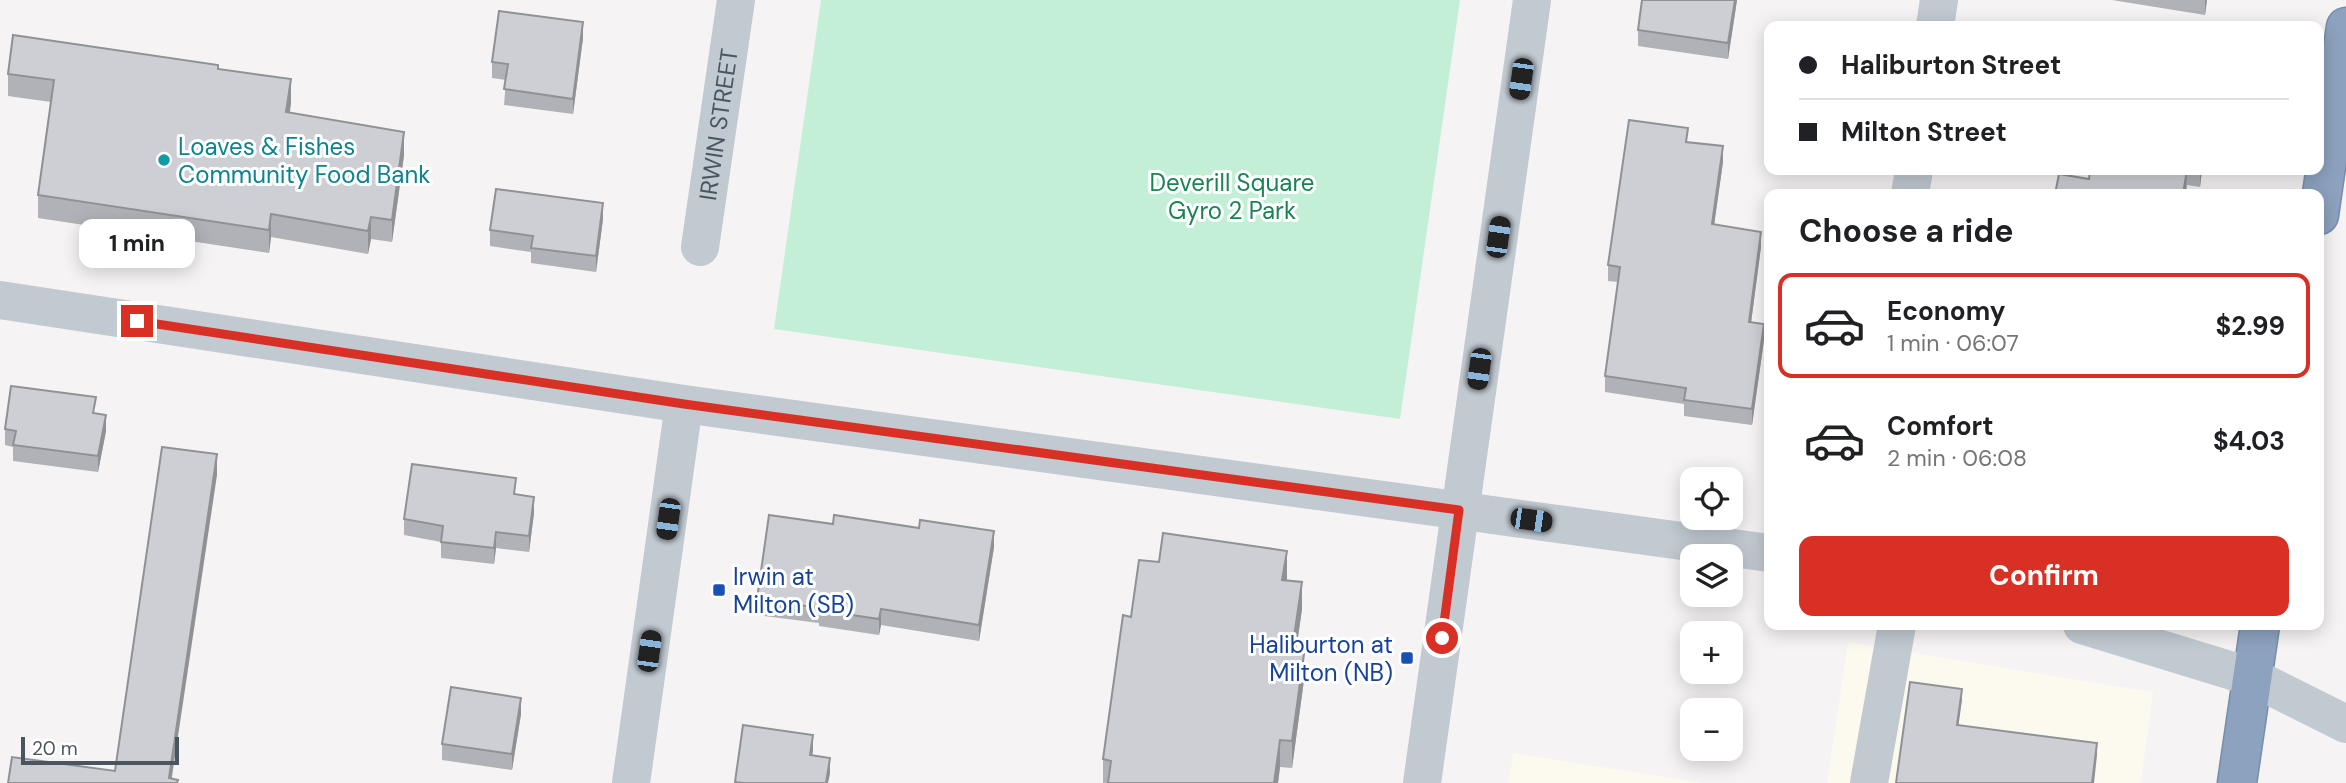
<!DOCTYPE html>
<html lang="en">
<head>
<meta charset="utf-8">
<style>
  :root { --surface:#fff; --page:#f6f6f6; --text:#202124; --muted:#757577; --line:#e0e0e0; --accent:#d93025 }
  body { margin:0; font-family:"DM Sans",sans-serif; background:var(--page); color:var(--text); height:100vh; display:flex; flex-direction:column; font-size:26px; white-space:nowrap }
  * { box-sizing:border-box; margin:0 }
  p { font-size:23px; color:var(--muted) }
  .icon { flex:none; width:38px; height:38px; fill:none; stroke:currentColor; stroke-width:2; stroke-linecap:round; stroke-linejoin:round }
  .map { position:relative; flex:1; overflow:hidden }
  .sheet { position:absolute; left:1764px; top:189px; width:560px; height:441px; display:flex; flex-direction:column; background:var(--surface); border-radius:14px; box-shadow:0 4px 18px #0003 }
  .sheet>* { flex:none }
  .hud { position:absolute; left:1764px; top:21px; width:560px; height:154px; border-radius:14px; box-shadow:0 4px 18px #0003; display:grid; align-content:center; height:154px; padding:0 35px; background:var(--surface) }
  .buttons { position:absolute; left:1680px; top:467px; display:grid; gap:14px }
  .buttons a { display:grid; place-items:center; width:63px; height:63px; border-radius:14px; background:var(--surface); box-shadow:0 4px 18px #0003; font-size:35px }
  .scale { position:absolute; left:21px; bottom:18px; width:158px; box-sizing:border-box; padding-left:7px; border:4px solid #4b5560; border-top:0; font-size:19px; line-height:24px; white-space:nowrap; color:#4b5560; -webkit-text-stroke:5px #fff; paint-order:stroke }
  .end { position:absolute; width:32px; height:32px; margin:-16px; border:9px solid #d93025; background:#fff; box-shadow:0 0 0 4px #fff }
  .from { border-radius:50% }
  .bubble { position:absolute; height:49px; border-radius:14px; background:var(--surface); box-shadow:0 4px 18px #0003; font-size:23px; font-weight:700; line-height:49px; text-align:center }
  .car { position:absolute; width:21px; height:42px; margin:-21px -10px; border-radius:9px; box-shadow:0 0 5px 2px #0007; background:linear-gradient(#222 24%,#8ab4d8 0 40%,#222 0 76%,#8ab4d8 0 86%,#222 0) }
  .hud b { display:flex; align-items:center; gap:24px; height:66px; font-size:26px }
  .hud b+b { border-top:2px solid var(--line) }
  .hud i { width:18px; height:18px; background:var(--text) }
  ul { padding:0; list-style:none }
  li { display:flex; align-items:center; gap:21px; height:105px; margin:0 14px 10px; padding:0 21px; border:4px solid transparent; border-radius:14px }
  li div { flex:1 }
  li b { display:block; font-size:26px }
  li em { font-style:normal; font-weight:700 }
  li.on { border-color:var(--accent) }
  li>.icon { width:63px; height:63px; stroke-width:1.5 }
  h2 { padding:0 35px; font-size:32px; line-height:84px }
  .primary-button { display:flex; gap:14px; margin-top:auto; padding:14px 35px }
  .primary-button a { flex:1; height:80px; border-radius:14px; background:var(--accent); color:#fff; font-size:28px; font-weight:700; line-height:80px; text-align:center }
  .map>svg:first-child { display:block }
  .commercial { fill:#fcf9ef }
  .green { fill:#c4efd7 }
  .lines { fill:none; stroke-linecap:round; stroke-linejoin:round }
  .highway-casing { stroke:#788dab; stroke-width:41 }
  .minor { stroke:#c1c9d1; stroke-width:38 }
  .highway { stroke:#8da2bf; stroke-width:38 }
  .wall { fill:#b0b2b7 }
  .shaded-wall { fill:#909195 }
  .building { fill:#cdcfd5; stroke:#909195; stroke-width:2 }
  .route { stroke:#d93025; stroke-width:9 }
  .culture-dot { fill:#0f9aa8; stroke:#fff; stroke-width:2.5 }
  .transit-dot { fill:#1a4fb4; stroke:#fff; stroke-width:2.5 }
  .labels { text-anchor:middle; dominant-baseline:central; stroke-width:6; stroke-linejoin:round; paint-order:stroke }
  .street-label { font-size:24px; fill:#4b5560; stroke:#fff }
  .culture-label { font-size:24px; fill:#0d838f; stroke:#fff; text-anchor:start }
  .park-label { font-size:24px; fill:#1b8254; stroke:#fff }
  .transit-label { font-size:24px; fill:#164399; stroke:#fff; text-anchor:start }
</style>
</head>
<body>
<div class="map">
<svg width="2346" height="783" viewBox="0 0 2346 783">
  <rect width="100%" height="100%" fill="#f5f3f3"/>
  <g class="commercial">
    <polygon points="1848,642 2153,692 2141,783 1827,783"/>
    <polygon points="1513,753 1703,783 1508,783"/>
  </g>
  <polygon class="green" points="821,0 1460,0 1400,419 774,329"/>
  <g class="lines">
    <defs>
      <g id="highway">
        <polyline points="2319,215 2346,27"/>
        <polyline points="2237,783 2260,625"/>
      </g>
    </defs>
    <use href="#highway" class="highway-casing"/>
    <g class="minor">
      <polyline points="1935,26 1939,0"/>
      <polyline points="1910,194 1914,170"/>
      <path id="s1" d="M700,247L736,0"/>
      <polyline points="0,300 684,404 1769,553"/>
      <polyline points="2082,625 2252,677 2346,724"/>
      <polyline points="631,783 684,404"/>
      <polyline points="1422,783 1532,0"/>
      <polyline points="1869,783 1897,625"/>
    </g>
    <use href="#highway" class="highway"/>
  </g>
  <g class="wall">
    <polygon points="1737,0 1728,59 1638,46 1638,30"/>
    <polygon points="2112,0 2207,0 2205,15"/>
    <polygon points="583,38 573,114 504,105 506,80 492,78 492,62"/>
    <polygon points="218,69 291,102 290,113 404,155 392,242 371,239 368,254 271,237 269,253 38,218 38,195 51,102 8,96 8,74"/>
    <polygon points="1688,142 1723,162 1714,224 1761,247 1751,323 1764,340 1752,425 1684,416 1684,404 1605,392 1605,376 1618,282 1608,281 1608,265"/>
    <polygon points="2090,170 2202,170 2200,187 2187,185 2186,194 2055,194 2089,179"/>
    <polygon points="603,219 596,272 531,263 531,252 490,246 490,230"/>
    <polygon points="96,413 106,431 98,472 13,461 13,447 5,445 5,429"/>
    <polygon points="516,494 534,513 529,552 496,548 494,564 441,558 441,542 404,535 404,519"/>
    <polygon points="994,547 979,641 881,625 879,635 819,626 819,623 757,615 757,599"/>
    <polygon points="1287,578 1287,580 1302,609 1296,652 1304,680 1292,768 1280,767 1278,783 1103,783 1103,759 1131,617"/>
    <polygon points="521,714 512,770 442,760 442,744"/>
  </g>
  <g class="shaded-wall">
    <polygon points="1735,0 1737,0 1728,59 1728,43"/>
    <polygon points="2205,0 2207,0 2205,15"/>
    <polygon points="583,22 583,38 573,114 573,99"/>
    <polygon points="291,79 291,102 286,135 286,112"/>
    <polygon points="404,132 404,155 392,242 392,220"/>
    <polygon points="1723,146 1723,162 1712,240 1712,224"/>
    <polygon points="2187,170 2186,194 2183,194"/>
    <polygon points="2200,170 2202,170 2200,187"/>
    <polygon points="603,203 603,219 596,272 596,256"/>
    <polygon points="271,214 271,237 269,253 269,230"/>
    <polygon points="371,217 371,239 368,254 368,231"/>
    <polygon points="1761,232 1761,247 1749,338 1749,322"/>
    <polygon points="1764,324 1764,340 1752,425 1752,409"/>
    <polygon points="106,415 106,431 98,472 98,456"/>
    <polygon points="217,454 217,475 171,783 169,778"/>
    <polygon points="534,497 534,513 529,552 529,536"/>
    <polygon points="994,531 994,547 979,641 979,625"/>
    <polygon points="496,532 496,548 494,564 494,548"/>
    <polygon points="1287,551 1287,578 1282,606 1282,580"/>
    <polygon points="1302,582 1302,609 1292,678 1292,651"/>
    <polygon points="881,609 881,625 879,635 879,619"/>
    <polygon points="1304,654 1304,680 1292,768 1292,741"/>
    <polygon points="1962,689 1962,700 1957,736 1957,725"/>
    <polygon points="521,698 521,714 512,770 512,754"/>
    <polygon points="813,735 813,751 810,771 810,755"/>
    <polygon points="1280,740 1280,767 1278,783 1274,783"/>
    <polygon points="2097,743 2097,755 2094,783 2092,783"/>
    <polygon points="830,758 830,774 828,783 826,783"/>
  </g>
  <g class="building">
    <polygon points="1642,0 1735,0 1728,43 1638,30"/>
    <polygon points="499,11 583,22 573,99 504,89 508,64 492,62"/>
    <polygon points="13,35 218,65 218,69 291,79 286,112 404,132 392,220 371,217 368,231 271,214 269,230 38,195 54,80 8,74"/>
    <polygon points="1629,120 1688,128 1686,142 1723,146 1712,224 1761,232 1749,322 1764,324 1752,409 1684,400 1686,388 1605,376 1620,267 1608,265"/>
    <polygon points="2090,170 2187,170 2183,194 2055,194 2059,174 2089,179"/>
    <polygon points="496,189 603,203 596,256 531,248 533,236 490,230"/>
    <polygon points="11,386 96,397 93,413 106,415 98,456 13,445 16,431 5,429"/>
    <polygon points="162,447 217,454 169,778 178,780 177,783 8,783 12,757 115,771"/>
    <polygon points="412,464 516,478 514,494 534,497 529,536 496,532 494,548 441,542 443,526 404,519"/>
    <polygon points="769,515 833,524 834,515 919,528 920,520 994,531 979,625 881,609 879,619 819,610 820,608 757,599"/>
    <polygon points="1163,533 1287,551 1282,580 1302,582 1292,651 1304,654 1292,741 1280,740 1274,783 1108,783 1111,761 1103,759 1123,615 1131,617 1139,560 1159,562"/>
    <polygon points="1910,682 1962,689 1957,725 2097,743 2092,783 1896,783"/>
    <polygon points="451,687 521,698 512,754 442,744"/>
    <polygon points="743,725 813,735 810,755 830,758 826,783 743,783 735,782"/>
  </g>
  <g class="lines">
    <polyline class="route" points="137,321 684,404 1459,510 1442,638"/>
  </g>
  <circle class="culture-dot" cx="164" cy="160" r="7"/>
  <g class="transit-dot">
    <rect x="712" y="583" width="14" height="14" rx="3.5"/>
    <rect x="1400" y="651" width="14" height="14" rx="3.5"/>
  </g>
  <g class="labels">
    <g class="street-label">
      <text stroke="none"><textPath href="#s1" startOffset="124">IRWIN STREET</textPath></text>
    </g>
    <g class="culture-label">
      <text x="178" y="146">Loaves &amp; Fishes<tspan x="178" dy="28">Community Food Bank</tspan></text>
    </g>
    <g class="park-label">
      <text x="1232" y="182">Deverill Square<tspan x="1232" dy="28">Gyro 2 Park</tspan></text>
    </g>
    <g class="transit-label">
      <text x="733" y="576">Irwin at<tspan x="733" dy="28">Milton (SB)</tspan></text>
      <text x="1393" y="644" text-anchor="end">Haliburton at<tspan x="1393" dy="28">Milton (NB)</tspan></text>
    </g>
  </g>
</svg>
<div class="buttons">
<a><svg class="icon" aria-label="locate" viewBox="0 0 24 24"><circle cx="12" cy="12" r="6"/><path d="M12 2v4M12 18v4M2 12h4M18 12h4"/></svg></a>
<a><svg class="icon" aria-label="layers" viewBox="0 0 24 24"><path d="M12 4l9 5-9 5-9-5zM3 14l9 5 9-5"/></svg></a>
<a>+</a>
<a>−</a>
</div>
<div class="scale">20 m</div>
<i class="end from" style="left:1442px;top:638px"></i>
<i class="end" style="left:137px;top:321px"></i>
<div class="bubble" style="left:79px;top:219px;width:116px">1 min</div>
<i class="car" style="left:1521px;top:79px;rotate:188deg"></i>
<i class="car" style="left:1498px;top:237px;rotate:8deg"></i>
<i class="car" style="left:1479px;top:369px;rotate:188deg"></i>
<i class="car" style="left:668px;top:519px;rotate:188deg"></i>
<i class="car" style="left:1531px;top:520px;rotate:98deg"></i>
<i class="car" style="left:649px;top:651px;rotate:8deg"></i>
<div class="hud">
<b><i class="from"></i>Haliburton Street</b>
<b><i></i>Milton Street</b>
</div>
<section class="sheet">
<h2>Choose a ride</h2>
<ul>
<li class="on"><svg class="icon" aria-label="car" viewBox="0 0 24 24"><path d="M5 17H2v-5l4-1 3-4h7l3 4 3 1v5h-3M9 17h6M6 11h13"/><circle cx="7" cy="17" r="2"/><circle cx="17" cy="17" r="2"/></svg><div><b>Economy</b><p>1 min · 06:07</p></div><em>$2.99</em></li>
<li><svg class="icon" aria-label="car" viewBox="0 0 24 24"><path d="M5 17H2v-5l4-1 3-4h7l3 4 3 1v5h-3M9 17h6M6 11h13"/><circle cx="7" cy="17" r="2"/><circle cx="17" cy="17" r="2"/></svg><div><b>Comfort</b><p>2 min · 06:08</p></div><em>$4.03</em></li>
</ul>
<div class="primary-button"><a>Confirm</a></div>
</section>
</div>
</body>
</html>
